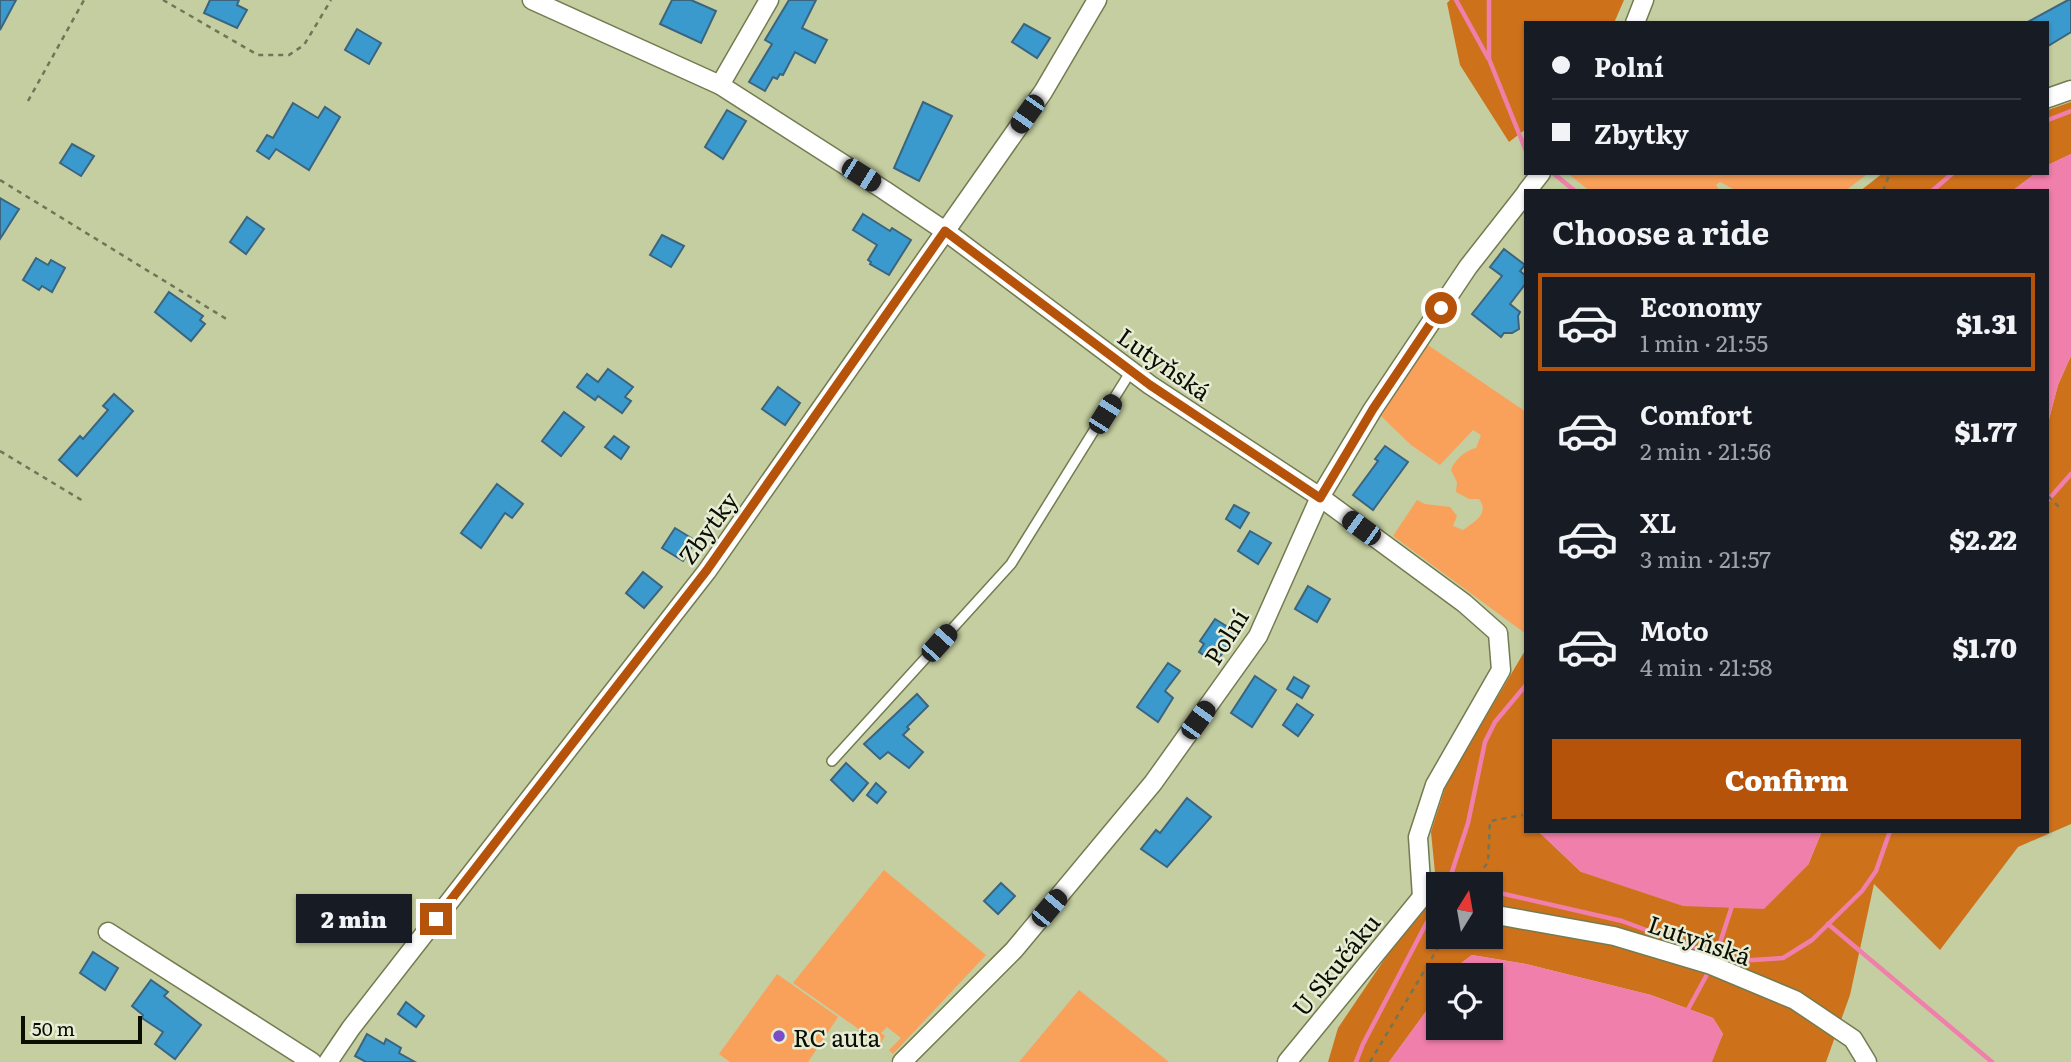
<!DOCTYPE html>
<html lang="en">
<head>
<meta charset="utf-8">
<style>
  :root { --surface:#171b24; --page:#242831; --text:#f1f3f6; --muted:#9ea1a6; --line:#363941; --accent:#b45309 }
  body { margin:0; font-family:Literata,serif; background:var(--page); color:var(--text); height:100vh; display:flex; flex-direction:column; font-size:26px; white-space:nowrap }
  * { box-sizing:border-box; margin:0 }
  p { font-size:23px; color:var(--muted) }
  .icon { flex:none; width:38px; height:38px; fill:none; stroke:currentColor; stroke-width:2; stroke-linecap:round; stroke-linejoin:round }
  .map { position:relative; flex:1; overflow:hidden }
  .details { position:absolute; left:1524px; top:189px; width:525px; height:644px; display:flex; flex-direction:column; background:var(--surface); border-radius:0px; box-shadow:0 2px 5px #0004 }
  .details>* { flex:none }
  .guide { position:absolute; left:1524px; top:21px; width:525px; height:154px; border-radius:0px; box-shadow:0 2px 5px #0004; display:grid; align-content:center; height:154px; padding:0 28px; background:var(--surface) }
  .needle { width:46px; rotate:11deg }
  .tools { position:absolute; left:1426px; top:872px; display:grid; gap:14px }
  .tools a { display:grid; place-items:center; width:77px; height:77px; border-radius:0px; background:var(--surface); box-shadow:0 2px 5px #0004; font-size:35px }
  .scale { position:absolute; left:21px; bottom:18px; width:121px; box-sizing:border-box; padding-left:7px; border:4px solid #0b0d01; border-top:0; font-size:19px; line-height:24px; white-space:nowrap; color:#0b0d01; -webkit-text-stroke:5px #e7ecd4; paint-order:stroke }
  .end { position:absolute; width:32px; height:32px; margin:-16px; border:9px solid #b45309; background:#fff; box-shadow:0 0 0 4px #fff }
  .from { border-radius:50% }
  .bubble { position:absolute; height:49px; border-radius:0px; background:var(--surface); box-shadow:0 2px 5px #0004; font-size:23px; font-weight:800; line-height:49px; text-align:center }
  .car { position:absolute; width:21px; height:42px; margin:-21px -10px; border-radius:9px; box-shadow:0 0 5px 2px #0007; background:linear-gradient(#222 24%,#8ab4d8 0 40%,#222 0 76%,#8ab4d8 0 86%,#222 0) }
  .guide b { display:flex; align-items:center; gap:24px; height:66px; font-size:26px }
  .guide b+b { border-top:2px solid var(--line) }
  .guide i { width:18px; height:18px; background:var(--text) }
  ul { padding:0; list-style:none }
  li { display:flex; align-items:center; gap:21px; height:98px; margin:0 14px 10px; padding:0 14px; border:4px solid transparent; border-radius:0px }
  li div { flex:1 }
  li b { display:block; font-size:26px }
  li em { font-style:normal; font-weight:800 }
  li.active { border-color:var(--accent) }
  li>.icon { width:63px; height:63px; stroke-width:1.5 }
  h2 { padding:0 28px; font-size:32px; line-height:84px }
  .primary-button { display:flex; gap:14px; margin-top:auto; padding:14px 28px }
  .primary-button a { flex:1; height:80px; border-radius:0px; background:var(--accent); color:#fff; font-size:28px; font-weight:800; line-height:80px; text-align:center }
  .map>svg:first-child { display:block }
  .green { fill:#f9a05b }
  .forest { fill:#ce711b; fill-rule:evenodd }
  .water { fill:#f07fab }
  .lines { fill:none; stroke-linecap:round; stroke-linejoin:round }
  .stream { stroke:#f07fab; stroke-width:4.5 }
  .building { fill:#3a9ace; stroke:#3b657f; stroke-width:2 }
  .lane-casing { stroke:#737b50; stroke-width:12 }
  .street-casing { stroke:#737b50; stroke-width:21 }
  .path { stroke:#707557; stroke-width:2.5; stroke-dasharray:5 5; stroke-linecap:butt }
  .lane { stroke:#fff; stroke-width:9 }
  .street { stroke:#fff; stroke-width:18 }
  .route { stroke:#b45309; stroke-width:9 }
  .poi-dot { fill:#7a4ec7; stroke:#e7ecd4; stroke-width:2.5 }
  .labels { text-anchor:middle; dominant-baseline:central; stroke-width:5; stroke-linejoin:round; paint-order:stroke }
  .street-label { font-size:24px; fill:#0b0d01; stroke:#e7ecd4 }
  .poi-label { font-size:24px; fill:#0b0d01; stroke:#e7ecd4; text-anchor:start }
</style>
</head>
<body>
<div class="map">
<svg width="2071" height="1062" viewBox="0 0 2071 1062">
  <rect width="100%" height="100%" fill="#c5cea0"/>
  <g class="green">
    <polygon points="1567,173 1865,173 1866,175 1845,191 1737,191 1720,182 1716,185 1720,191 1590,191"/>
    <path d="M1425,343L1526,412V634L1393,536L1417,500L1425,504L1450,507L1457,516L1453,526L1463,530C1474,522 1490,514 1479,499H1469L1456,492L1457,482L1451,470C1454,460 1466,450 1476,448L1481,435L1473,430L1440,465L1411,445L1378,413Z"/>
    <polygon points="884,870 986,955 893,1054 889,1050 901,1038 887,1027 881,1033 885,1036 880,1044 793,983"/>
    <polygon points="777,974 838,1017 808,1062 730,1062 719,1054"/>
    <polygon points="1079,990 1169,1062 1019,1062"/>
  </g>
  <g class="forest">
    <polygon points="1450,0 1624,0 1614,23 1526,23 1526,129 1509,142 1460,65 1447,3"/>
    <polygon points="2071,102 2071,154 2048,165 2048,110"/>
    <polygon points="1883,173 2036,173 2012,191 1860,191"/>
    <path d="M2071,356V824L2018,847L1940,950L1874,884L1850,995L1826,1062H1710L1723,1034L1713,1018L1651,995L1526,964L1472,955L1460,964L1452,975H1438V995L1389,1062H1328L1338,1028L1436,883L1431,832L1447,782L1526,649V831H1538L1581,872L1808,865L1822,831H2048V423L2058,385ZM1438,884H1491V936H1438Z"/>
  </g>
  <g class="water">
    <polygon points="2071,154 2071,356 2058,385 2048,423 2048,191 2012,191 2036,173 2048,173 2048,165"/>
    <polygon points="1538,831 1822,831 1808,865 1764,909 1683,906 1581,872"/>
    <polygon points="1472,955 1526,964 1651,995 1713,1018 1723,1034 1712,1062 1389,1062 1438,995 1438,1027 1491,1027 1491,975 1452,975 1460,964"/>
  </g>
  <g class="lines">
    <g class="stream">
      <polyline points="1456,0 1488,58"/>
      <polyline points="1489,0 1489,59 1526,151"/>
      <polyline points="2048,120 2071,111"/>
      <polyline points="1553,173 1575,191"/>
      <polyline points="1932,191 1953,173"/>
      <polyline points="2048,500 2071,474"/>
      <polyline points="1449,882 1459,884"/>
      <polyline points="1448,884 1468,823 1485,742 1495,722 1526,685"/>
      <polyline points="1491,891 1622,921 1716,956 1738,961 1783,958 1812,940 1862,891 1876,871 1890,831"/>
      <polyline points="1828,924 1992,1062"/>
      <polyline points="1715,958 1733,903"/>
      <polyline points="1686,1013 1710,969"/>
      <polyline points="1356,1062 1363,1044 1438,901"/>
    </g>
  </g>
  <g class="building">
    <polygon points="0,0 16,0 0,30"/>
    <polygon points="210,0 239,0 237,5 247,10 237,28 204,13"/>
    <polygon points="672,0 691,0 716,11 701,43 660,24"/>
    <polygon points="789,0 816,0 802,28 827,40 815,63 795,52 783,75 780,74 777,79 773,77 765,91 749,82 772,44 765,40"/>
    <polygon points="2068,0 2071,0 2071,32 2048,46 2048,23 2026,23"/>
    <polygon points="1024,24 1050,38 1037,58 1012,42"/>
    <polygon points="357,29 381,43 369,64 345,50"/>
    <polygon points="923,102 952,116 919,181 894,168"/>
    <polygon points="293,103 318,118 325,107 340,117 309,170 276,149 269,159 257,151 267,135 273,138"/>
    <polygon points="727,110 746,121 723,159 705,147"/>
    <polygon points="72,144 94,156 81,176 60,163"/>
    <polygon points="0,198 19,209 0,239"/>
    <polygon points="863,214 890,231 892,228 911,240 889,275 870,264 871,262 868,260 877,245 853,230"/>
    <polygon points="247,217 264,229 246,254 230,242"/>
    <polygon points="662,235 684,246 671,267 650,255"/>
    <polygon points="1504,249 1525,265 1520,271 1526,276 1526,283 1510,304 1520,312 1518,316 1519,329 1512,333 1504,333 1501,337 1472,314 1502,276 1490,267"/>
    <polygon points="36,258 48,265 51,260 65,268 52,292 42,286 39,290 23,280"/>
    <polygon points="169,292 203,316 200,320 205,324 191,341 155,312"/>
    <polygon points="608,369 633,387 625,397 631,401 622,413 598,396 595,400 577,387 587,374 598,382"/>
    <polygon points="778,387 800,403 785,425 762,409"/>
    <polygon points="114,394 133,411 77,476 59,460 80,436 83,439 108,410 103,406"/>
    <polygon points="564,412 584,427 561,456 542,441"/>
    <polygon points="614,436 629,447 621,459 605,447"/>
    <polygon points="1385,446 1408,462 1373,510 1353,495 1378,461 1375,459"/>
    <polygon points="497,484 523,504 512,518 505,513 481,548 461,533"/>
    <polygon points="1234,505 1249,513 1240,528 1226,519"/>
    <polygon points="675,528 696,541 683,561 662,548"/>
    <polygon points="1250,531 1271,543 1258,564 1238,551"/>
    <polygon points="643,572 662,587 644,608 626,593"/>
    <polygon points="1308,586 1330,599 1317,622 1295,609"/>
    <polygon points="1215,619 1236,632 1216,663 1199,652 1204,644 1200,641"/>
    <polygon points="1168,663 1180,671 1165,691 1173,698 1158,722 1137,707"/>
    <polygon points="1255,676 1276,690 1252,727 1231,713"/>
    <polygon points="1294,677 1309,686 1302,698 1287,689"/>
    <polygon points="917,694 928,706 907,727 909,729 903,735 923,752 909,768 888,752 880,759 864,744"/>
    <polygon points="1297,704 1313,715 1298,736 1283,725"/>
    <polygon points="846,763 868,783 853,801 831,780"/>
    <polygon points="876,783 886,792 877,803 867,795"/>
    <polygon points="1187,798 1211,817 1167,867 1141,849 1156,830 1160,833"/>
    <polygon points="1001,883 1015,896 998,914 984,901"/>
    <polygon points="93,952 118,968 105,990 80,973"/>
    <polygon points="151,980 168,992 164,996 201,1025 175,1059 155,1044 163,1032 142,1018 143,1015 132,1006"/>
    <polygon points="406,1002 424,1016 416,1027 398,1014"/>
    <polygon points="367,1034 384,1044 386,1039 401,1048 399,1053 415,1062 366,1062 355,1056"/>
  </g>
  <g class="lines">
    <defs>
      <polyline id="lane" points="832,761 1011,564 1131,371"/>
      <g id="street">
        <polyline points="532,0 720,85 884,190 945,231 1150,385 1320,497 1464,603 1498,633 1501,670 1435,785 1418,837 1422,897"/>
        <polyline points="1635,23 1644,0"/>
        <polyline points="720,85 769,0"/>
        <polyline points="2048,98 2071,90"/>
        <polyline points="1527,191 1541,173"/>
        <polyline points="1491,914 1614,936 1711,965 1795,1000 1853,1039 1867,1062"/>
        <polyline points="108,932 312,1062"/>
        <polyline points="328,1062 351,1028 707,571 1043,92 1097,0"/>
        <polyline points="902,1062 1014,950 1153,783 1258,636 1320,497 1373,409 1468,267 1526,193"/>
        <polyline points="1287,1062 1422,897"/>
      </g>
    </defs>
    <use href="#lane" class="lane-casing"/>
    <use href="#street" class="street-casing"/>
    <g class="path">
      <polyline points="163,0 258,55 289,55 304,45 331,0"/>
      <polyline points="28,101 84,0"/>
      <polyline points="0,180 228,320"/>
      <polyline points="1883,191 1890,173"/>
      <polyline points="0,451 83,501"/>
      <polyline points="2048,496 2061,509"/>
      <polyline points="1472,884 1488,862 1490,821 1523,815"/>
      <polyline points="1370,1062 1445,936"/>
    </g>
    <use href="#lane" class="lane"/>
    <use href="#street" class="street"/>
  </g>
  <g class="lines">
    <polyline class="route" points="436,919 707,570 945,231 1150,385 1320,498 1373,409 1441,308"/>
  </g>
  <circle class="poi-dot" cx="779" cy="1036" r="7"/>
  <g class="labels">
    <g class="street-label">
      <text transform="translate(1165 363) rotate(35)">Lutyňská</text>
      <text transform="translate(707 527) rotate(-54)">Zbytky</text>
      <text transform="translate(1225 636) rotate(-58)">Polní</text>
      <text transform="translate(1700 939) rotate(19)">Lutyňská</text>
      <text transform="translate(1335 964) rotate(-51)">U Skučáku</text>
    </g>
    <g class="poi-label">
      <text x="793" y="1036">RC auta</text>
    </g>
  </g>
</svg>
<div class="tools">
<a><svg class="needle" viewBox="-14 -14 28 28"><path d="M0-13l5 13h-10z" fill="#e53935"/><path d="M0 13l5-13h-10z" fill="#9ea1a6"/></svg></a>
<a><svg class="icon" aria-label="locate" viewBox="0 0 24 24"><circle cx="12" cy="12" r="6"/><path d="M12 2v4M12 18v4M2 12h4M18 12h4"/></svg></a>
</div>
<div class="scale">50 m</div>
<i class="end from" style="left:1441px;top:308px"></i>
<i class="end" style="left:436px;top:919px"></i>
<div class="bubble" style="left:296px;top:894px;width:116px">2 min</div>
<i class="car" style="left:1027px;top:114px;rotate:215deg"></i>
<i class="car" style="left:861px;top:175px;rotate:122deg"></i>
<i class="car" style="left:1105px;top:414px;rotate:32deg"></i>
<i class="car" style="left:1361px;top:528px;rotate:306deg"></i>
<i class="car" style="left:939px;top:643px;rotate:42deg"></i>
<i class="car" style="left:1198px;top:720px;rotate:36deg"></i>
<i class="car" style="left:1049px;top:908px;rotate:40deg"></i>
<div class="guide">
<b><i class="from"></i>Polní</b>
<b><i></i>Zbytky</b>
</div>
<section class="details">
<h2>Choose a ride</h2>
<ul>
<li class="active"><svg class="icon" aria-label="car" viewBox="0 0 24 24"><path d="M5 17H2v-5l4-1 3-4h7l3 4 3 1v5h-3M9 17h6M6 11h13"/><circle cx="7" cy="17" r="2"/><circle cx="17" cy="17" r="2"/></svg><div><b>Economy</b><p>1 min · 21:55</p></div><em>$1.31</em></li>
<li><svg class="icon" aria-label="car" viewBox="0 0 24 24"><path d="M5 17H2v-5l4-1 3-4h7l3 4 3 1v5h-3M9 17h6M6 11h13"/><circle cx="7" cy="17" r="2"/><circle cx="17" cy="17" r="2"/></svg><div><b>Comfort</b><p>2 min · 21:56</p></div><em>$1.77</em></li>
<li><svg class="icon" aria-label="car" viewBox="0 0 24 24"><path d="M5 17H2v-5l4-1 3-4h7l3 4 3 1v5h-3M9 17h6M6 11h13"/><circle cx="7" cy="17" r="2"/><circle cx="17" cy="17" r="2"/></svg><div><b>XL</b><p>3 min · 21:57</p></div><em>$2.22</em></li>
<li><svg class="icon" aria-label="car" viewBox="0 0 24 24"><path d="M5 17H2v-5l4-1 3-4h7l3 4 3 1v5h-3M9 17h6M6 11h13"/><circle cx="7" cy="17" r="2"/><circle cx="17" cy="17" r="2"/></svg><div><b>Moto</b><p>4 min · 21:58</p></div><em>$1.70</em></li>
</ul>
<div class="primary-button"><a>Confirm</a></div>
</section>
</div>
</body>
</html>
